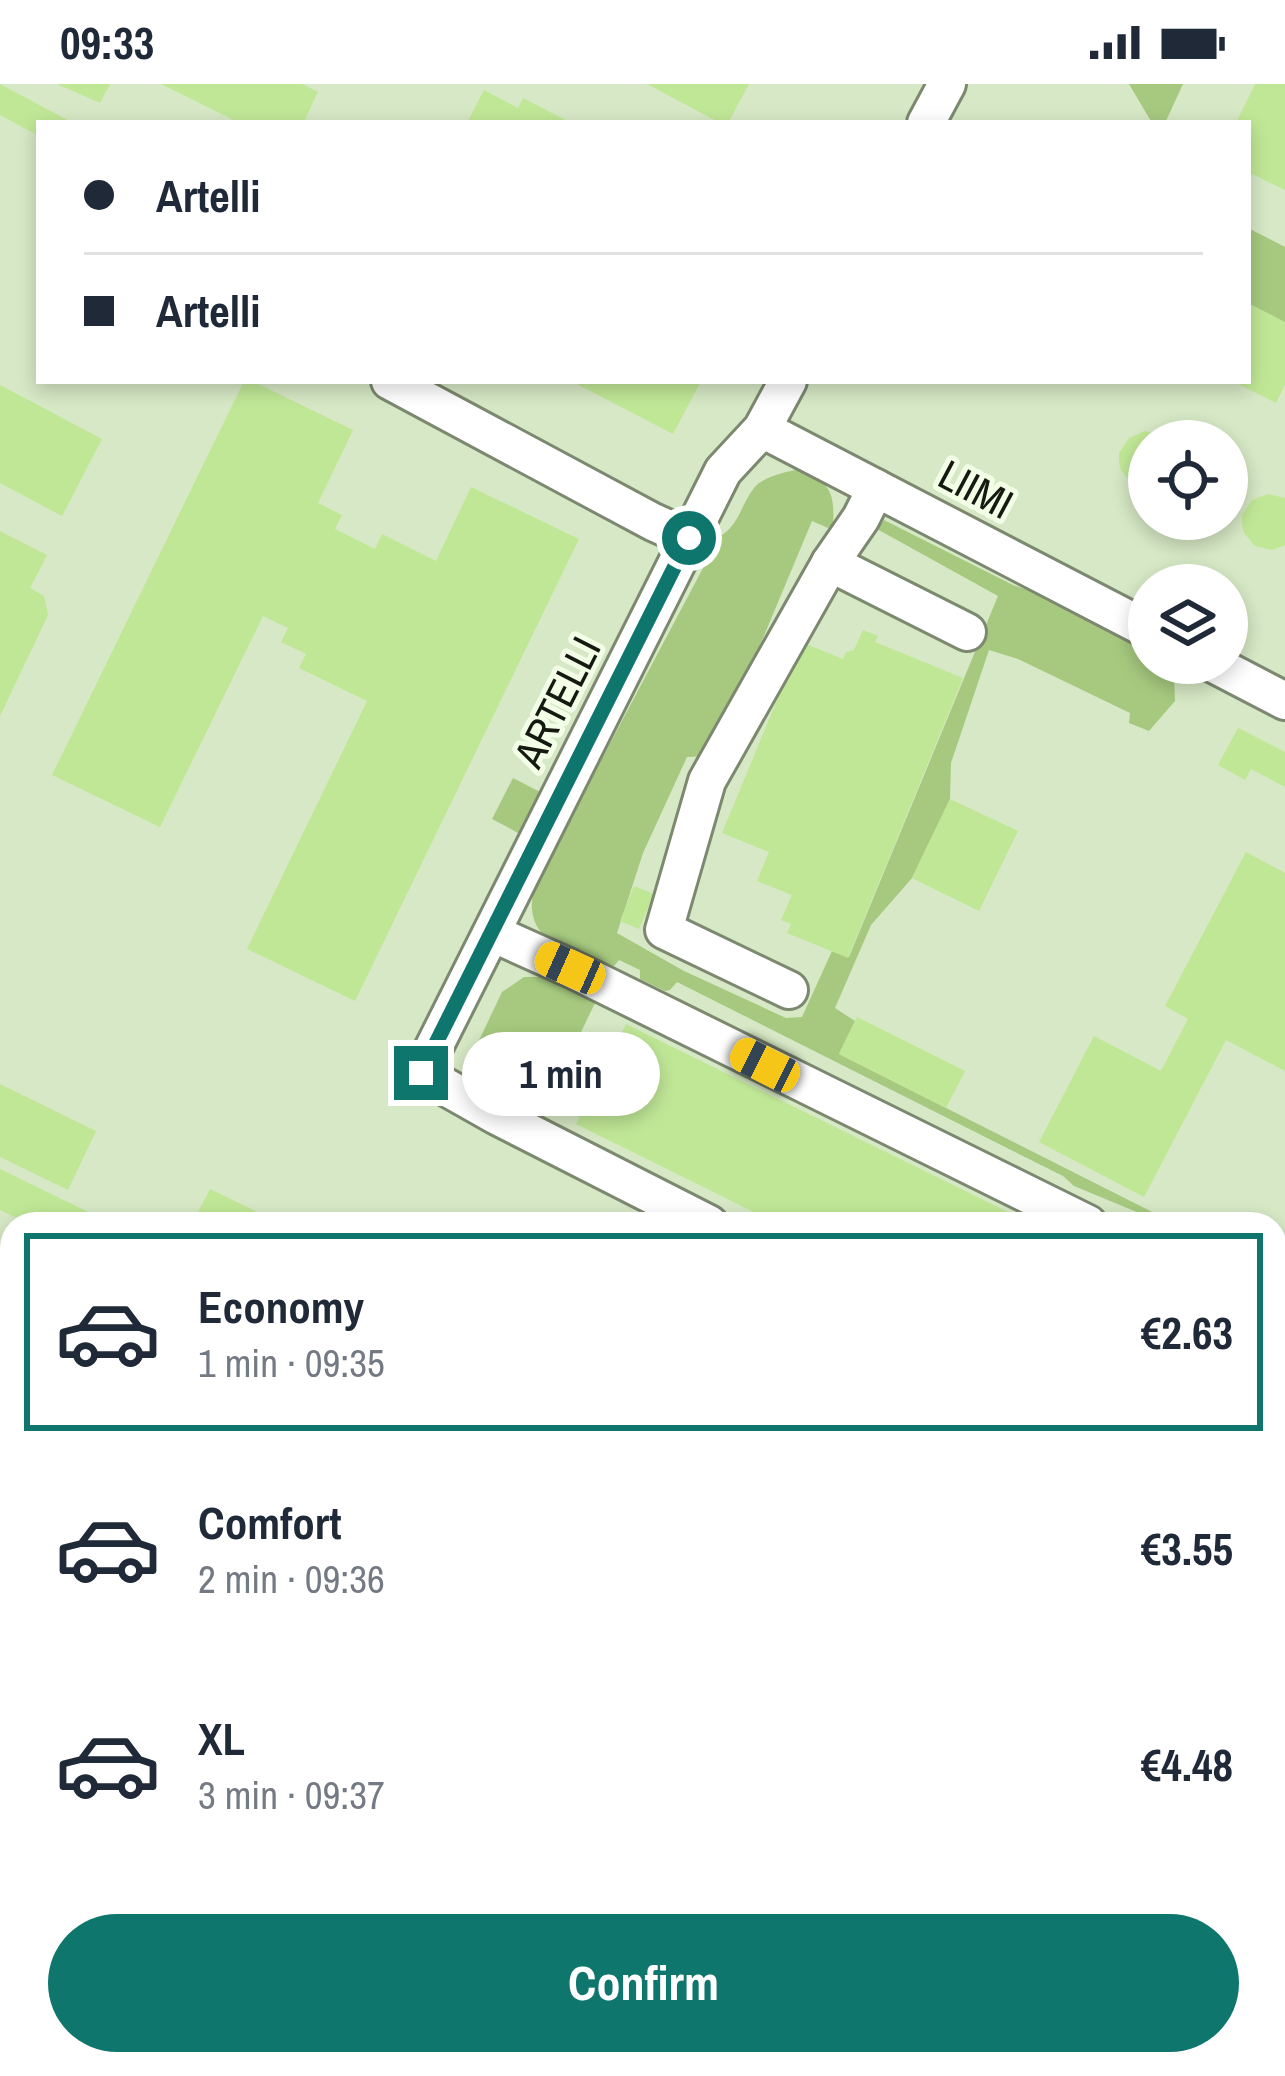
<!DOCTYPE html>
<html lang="en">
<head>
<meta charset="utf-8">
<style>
  :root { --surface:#fff; --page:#f2f2f3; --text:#1f2937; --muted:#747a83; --line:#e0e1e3; --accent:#0f766e }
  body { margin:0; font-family:"Archivo Narrow",sans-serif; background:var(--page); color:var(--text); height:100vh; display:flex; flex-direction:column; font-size:45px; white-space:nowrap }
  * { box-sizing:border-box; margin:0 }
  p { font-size:39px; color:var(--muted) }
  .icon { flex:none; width:66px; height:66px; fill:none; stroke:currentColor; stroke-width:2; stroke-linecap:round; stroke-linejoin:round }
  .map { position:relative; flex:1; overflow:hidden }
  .panel { position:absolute; left:0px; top:1128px; width:1287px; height:864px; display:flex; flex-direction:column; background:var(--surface); border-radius:36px 36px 0 0; box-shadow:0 6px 18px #0003 }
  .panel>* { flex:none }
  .guide { position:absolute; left:36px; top:36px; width:1215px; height:264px; border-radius:0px; box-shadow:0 6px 18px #0003; display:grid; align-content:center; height:264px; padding:0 48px; background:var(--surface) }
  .buttons { position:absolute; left:1128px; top:336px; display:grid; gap:24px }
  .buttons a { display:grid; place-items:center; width:120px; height:120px; border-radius:50%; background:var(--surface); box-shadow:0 6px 18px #0003; font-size:60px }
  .end { position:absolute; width:54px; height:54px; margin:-27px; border:15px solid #0f766e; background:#fff; box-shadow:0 0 0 6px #fff }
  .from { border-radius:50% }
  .bubble { position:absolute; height:84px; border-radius:42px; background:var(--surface); box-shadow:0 6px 18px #0003; font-size:39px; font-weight:800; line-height:84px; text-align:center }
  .car { position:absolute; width:36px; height:72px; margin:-36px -18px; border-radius:15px; box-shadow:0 0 9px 3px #0007; background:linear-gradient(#f5c518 24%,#345 0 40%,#f5c518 0 76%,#345 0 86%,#f5c518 0) }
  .guide b { display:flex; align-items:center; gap:42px; height:114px; font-size:45px }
  .guide b+b { border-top:3px solid var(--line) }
  .guide i { width:30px; height:30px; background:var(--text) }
  ul { padding:21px 0 0; list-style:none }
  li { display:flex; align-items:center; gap:36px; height:198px; margin:0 24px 18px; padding:0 24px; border:6px solid transparent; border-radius:0px }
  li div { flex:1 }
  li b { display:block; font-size:45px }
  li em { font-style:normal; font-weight:800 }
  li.selected { border-color:var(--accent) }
  li>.icon { width:108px; height:108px; stroke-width:1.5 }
  .button { display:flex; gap:24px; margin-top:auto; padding:24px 48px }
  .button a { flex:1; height:138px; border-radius:72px; background:var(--accent); color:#fff; font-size:48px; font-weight:800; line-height:138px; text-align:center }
  .status { display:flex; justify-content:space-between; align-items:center; height:84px; padding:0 60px; background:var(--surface); direction:ltr }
  .status svg { height:33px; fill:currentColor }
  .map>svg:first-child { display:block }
  .built { fill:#d6e8c5; fill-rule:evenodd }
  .green { fill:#a6c97f }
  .building { fill:#c0e796 }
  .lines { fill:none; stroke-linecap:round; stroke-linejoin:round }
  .minor-casing { stroke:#7c886f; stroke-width:42 }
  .path { stroke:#737c69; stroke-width:6; stroke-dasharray:9 6; stroke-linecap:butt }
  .minor { stroke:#fff; stroke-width:36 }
  .route { stroke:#0f766e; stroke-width:15 }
  .labels { text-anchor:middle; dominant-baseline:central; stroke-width:10; stroke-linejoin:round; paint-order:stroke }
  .street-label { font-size:42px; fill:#151a10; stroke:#f3fee7 }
</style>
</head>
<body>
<div class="status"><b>09:33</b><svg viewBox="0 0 49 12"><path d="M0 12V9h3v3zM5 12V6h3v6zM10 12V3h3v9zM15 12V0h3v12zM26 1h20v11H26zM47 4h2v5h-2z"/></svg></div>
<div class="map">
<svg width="1285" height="1992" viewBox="0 0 1285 1992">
  <rect width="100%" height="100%" fill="#e4f2d5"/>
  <g class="built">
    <path d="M0,0H1285V1156L1275,1176V1140H1176L1147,1127L1140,1140H12V1531L0,1525ZM39,39H1248V297H39ZM1149,357H1227V435H1149ZM1149,501H1227V579H1149Z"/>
    <polygon points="1275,1547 1285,1552 1285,1992 940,1992 915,1980 1275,1980"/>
    <polygon points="0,1652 12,1658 12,1980 662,1980 686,1992 0,1992"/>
  </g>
  <g class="green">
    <polygon points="1129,0 1183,0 1165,39 1152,39"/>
    <polygon points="1248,144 1285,163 1285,251 1248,233"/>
    <path d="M800,385C830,399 835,408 833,441L828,444L812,437L763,554L708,672L687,673L643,769L617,849L684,887L786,934L802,933L832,867L849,873L998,512L877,445L884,436L1013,501L1048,513L1149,568V579H1168L1174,590L1175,617L1149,647L1129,639L1130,629L1018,575L989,566L951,679L950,715L912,794L871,841L835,924L855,937L839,970L1176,1140H1140L1144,1131L1074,1102L1063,1092L677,898L670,906L665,907L640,895V886L619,876L610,887C568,868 517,856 536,799L720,452C739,442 741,420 754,404C764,392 786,388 800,385Z"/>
    <polygon points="513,694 544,710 522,751 492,735"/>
    <polygon points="524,893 551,893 591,913 595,919 541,1031 535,1032 488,1011 474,984 473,969 502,908"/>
    <polygon points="1285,1156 1285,1552 1275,1547 1275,1176"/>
  </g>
  <g class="building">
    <polygon points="0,0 73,39 39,39 39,52 0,31"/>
    <polygon points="57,0 110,0 100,19"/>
    <polygon points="161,0 302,0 318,8 303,39 240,39"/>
    <polygon points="647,0 749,0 728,39 720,39"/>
    <polygon points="1255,0 1285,0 1285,106 1248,88 1248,39 1236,39"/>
    <polygon points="484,6 518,24 523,14 571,39 467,39"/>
    <polygon points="1248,219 1285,238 1285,301 1276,319 1232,297 1248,297"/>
    <polygon points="244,297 252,297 353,346 318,419 342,431 335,445 375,465 382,450 436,477 471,403 579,455 355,917 247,865 367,617 299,584 306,570 281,558 288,544 263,532 160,743 52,691"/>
    <polygon points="571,297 701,297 673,350"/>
    <polygon points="0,301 102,355 62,432 0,399"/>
    <polygon points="1145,347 1162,352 1168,357 1149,357 1149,404 1132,400 1121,386 1119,378 1119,369 1129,354"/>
    <polygon points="1268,410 1285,414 1285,461 1272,466 1255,462 1244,449 1242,440 1242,431 1252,416"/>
    <polygon points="0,447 47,471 30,504 44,512 48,531 0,632"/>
    <polygon points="863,546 878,552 875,558 963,594 848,874 787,849 791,840 781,836 792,811 757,797 769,768 722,749 801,558 843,575 846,568 854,566"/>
    <polygon points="1238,644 1285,668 1285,703 1251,685 1245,696 1218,681"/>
    <polygon points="950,715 1018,747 979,827 912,794"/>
    <polygon points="1246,768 1285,789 1285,987 1226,956 1144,1113 1039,1058 1094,952 1161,987 1188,935 1165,922"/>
    <polygon points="634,802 654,810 639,845 620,837"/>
    <polygon points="857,933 965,987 946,1024 839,970"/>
    <polygon points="626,940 1032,1140 778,1140 576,1040"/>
    <polygon points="0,1000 96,1047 68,1106 0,1073"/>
    <polygon points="0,1085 113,1140 29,1140 0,1126"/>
    <polygon points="210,1105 282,1140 192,1140"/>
    <polygon points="0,1315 12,1320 12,1434 0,1429"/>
    <polygon points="0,1652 12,1658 12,1739 0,1733"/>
    <polygon points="1275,1666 1285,1671 1285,1718 1275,1738"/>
    <polygon points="1285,1841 1285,1982 1280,1992 1201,1992 1207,1980 1275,1980 1275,1861"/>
    <polygon points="12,1968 12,1980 111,1980 105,1992 0,1992"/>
    <polygon points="273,1980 653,1980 658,1982 653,1992 267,1992"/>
    <polygon points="1055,1980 1158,1980 1152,1992 1079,1992"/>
  </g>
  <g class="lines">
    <defs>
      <g id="minor">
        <polyline points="926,39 947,0"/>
        <polyline points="390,297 653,438 689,454"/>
        <polyline points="762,345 1149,546"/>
        <polyline points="830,479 967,548"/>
        <polyline points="1212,579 1285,617"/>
        <polyline points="492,849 570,884 1088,1140"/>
        <polyline points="789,906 664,846 707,697 830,479 861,434 876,404"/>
        <polyline points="709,1140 497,1032 421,989 723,387 762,345 788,297"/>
        <polyline points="0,1254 12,1260"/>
        <polyline points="0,1616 12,1622"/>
        <polyline points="0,1849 12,1826"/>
        <polyline points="731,1980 756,1992"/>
      </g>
    </defs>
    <use href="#minor" class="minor-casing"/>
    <g class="path">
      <polyline points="843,1980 866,1992"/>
      <polyline points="912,1992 918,1980"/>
    </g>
    <use href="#minor" class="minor"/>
  </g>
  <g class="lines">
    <polyline class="route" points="421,989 689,454"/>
  </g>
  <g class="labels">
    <g class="street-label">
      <text transform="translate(976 405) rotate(28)">LIIMI</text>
      <text transform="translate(557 618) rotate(-63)">ARTELLI</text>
    </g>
  </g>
</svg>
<div class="buttons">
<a><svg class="icon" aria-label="locate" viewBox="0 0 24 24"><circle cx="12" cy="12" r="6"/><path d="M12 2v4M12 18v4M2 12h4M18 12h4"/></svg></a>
<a><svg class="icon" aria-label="layers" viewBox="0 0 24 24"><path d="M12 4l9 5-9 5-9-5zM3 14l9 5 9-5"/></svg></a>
</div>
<i class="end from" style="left:689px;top:454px"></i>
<i class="end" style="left:421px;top:989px"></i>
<div class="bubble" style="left:462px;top:948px;width:198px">1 min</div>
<i class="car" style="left:570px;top:884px;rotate:294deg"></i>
<i class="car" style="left:765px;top:981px;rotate:297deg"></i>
<div class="guide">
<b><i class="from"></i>Artelli</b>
<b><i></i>Artelli</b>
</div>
<section class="panel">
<ul>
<li class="selected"><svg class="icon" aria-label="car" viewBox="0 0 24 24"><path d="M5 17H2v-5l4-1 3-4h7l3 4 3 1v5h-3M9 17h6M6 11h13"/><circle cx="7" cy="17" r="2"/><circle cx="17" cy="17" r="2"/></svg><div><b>Economy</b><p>1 min · 09:35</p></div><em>€2.63</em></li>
<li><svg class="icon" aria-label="car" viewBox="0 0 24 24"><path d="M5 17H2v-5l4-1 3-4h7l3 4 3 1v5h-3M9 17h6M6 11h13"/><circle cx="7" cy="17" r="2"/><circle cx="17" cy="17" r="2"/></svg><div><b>Comfort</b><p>2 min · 09:36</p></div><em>€3.55</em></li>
<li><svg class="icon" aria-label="car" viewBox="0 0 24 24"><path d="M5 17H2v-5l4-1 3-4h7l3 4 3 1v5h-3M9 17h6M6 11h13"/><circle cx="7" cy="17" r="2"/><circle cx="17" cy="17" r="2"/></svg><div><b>XL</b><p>3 min · 09:37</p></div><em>€4.48</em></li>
</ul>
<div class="button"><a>Confirm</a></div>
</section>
</div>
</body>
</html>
